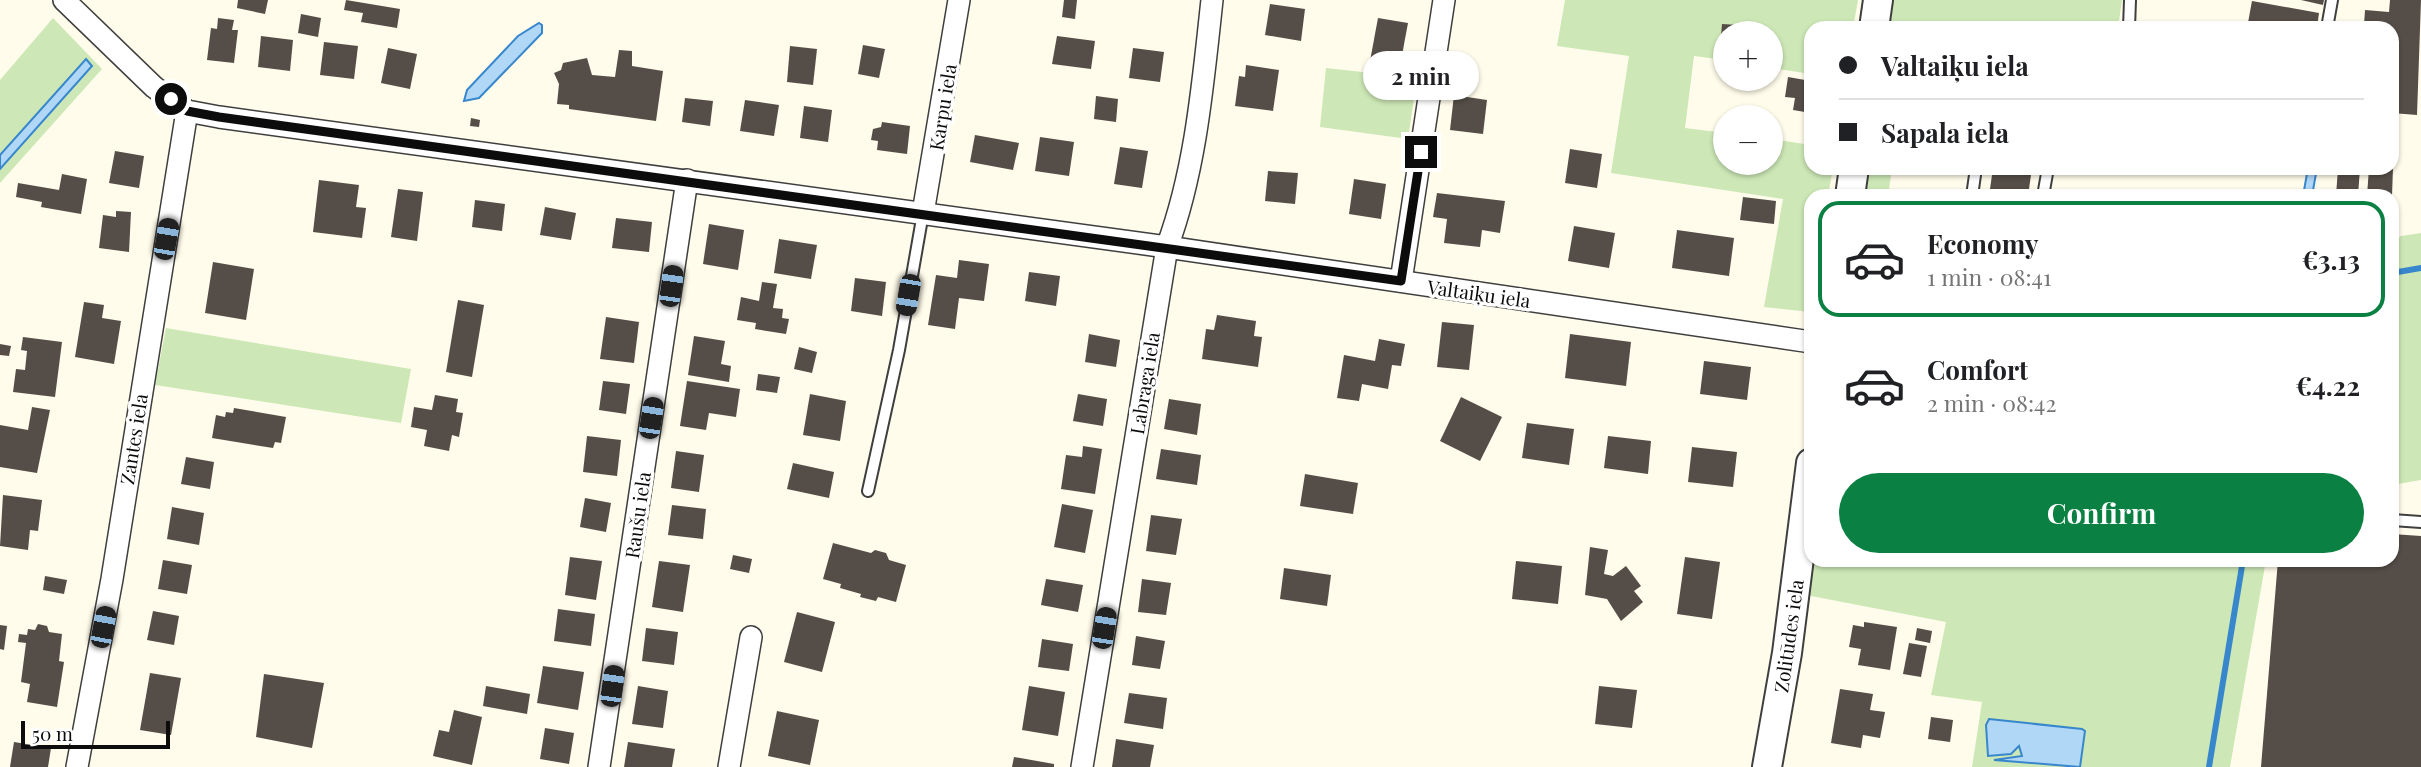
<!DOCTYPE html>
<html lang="en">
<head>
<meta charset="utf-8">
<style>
  :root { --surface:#fff; --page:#f2f2f2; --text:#202124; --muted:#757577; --line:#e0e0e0; --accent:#0b8043 }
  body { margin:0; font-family:"Playfair Display",serif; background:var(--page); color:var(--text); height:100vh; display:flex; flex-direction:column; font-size:26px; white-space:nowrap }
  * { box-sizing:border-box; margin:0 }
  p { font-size:23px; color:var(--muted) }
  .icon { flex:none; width:38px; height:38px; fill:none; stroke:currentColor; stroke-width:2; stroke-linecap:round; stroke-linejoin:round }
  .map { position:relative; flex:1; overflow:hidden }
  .drawer { position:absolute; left:1804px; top:189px; width:595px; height:378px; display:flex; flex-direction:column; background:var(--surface); border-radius:21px; box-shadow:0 2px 5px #0004 }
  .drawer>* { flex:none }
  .guide { position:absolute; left:1804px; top:21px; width:595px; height:154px; border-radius:21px; box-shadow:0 2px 5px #0004; display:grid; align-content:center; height:154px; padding:0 35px; background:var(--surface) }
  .controls { position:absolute; left:1713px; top:21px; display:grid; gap:14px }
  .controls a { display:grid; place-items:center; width:70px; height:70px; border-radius:50%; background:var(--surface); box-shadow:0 2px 5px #0004; font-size:35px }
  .scale { position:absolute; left:21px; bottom:18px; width:149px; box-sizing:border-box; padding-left:7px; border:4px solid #0c0c0c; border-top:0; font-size:19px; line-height:24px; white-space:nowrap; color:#0c0c0c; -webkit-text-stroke:5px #fff; paint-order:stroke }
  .end { position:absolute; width:32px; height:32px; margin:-16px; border:9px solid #0c0c0c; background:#fff; box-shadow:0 0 0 4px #fff }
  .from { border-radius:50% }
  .bubble { position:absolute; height:49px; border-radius:24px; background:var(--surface); box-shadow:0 2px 5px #0004; font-size:23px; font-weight:700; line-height:49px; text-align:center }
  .car { position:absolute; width:21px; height:42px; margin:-21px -10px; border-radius:9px; box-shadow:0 0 5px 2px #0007; background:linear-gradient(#222 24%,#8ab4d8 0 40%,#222 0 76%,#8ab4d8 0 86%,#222 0) }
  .guide b { display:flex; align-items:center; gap:24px; height:66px; font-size:26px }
  .guide b+b { border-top:2px solid var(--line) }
  .guide i { width:18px; height:18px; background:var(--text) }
  ul { padding:12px 0 0; list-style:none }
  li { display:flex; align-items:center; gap:21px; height:116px; margin:0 14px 10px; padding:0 21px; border:4px solid transparent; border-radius:21px }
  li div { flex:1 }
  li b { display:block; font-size:26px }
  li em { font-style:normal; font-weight:700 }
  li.on { border-color:var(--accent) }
  li>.icon { width:63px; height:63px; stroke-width:1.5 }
  .button { display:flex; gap:14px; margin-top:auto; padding:14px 35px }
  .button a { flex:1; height:80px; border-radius:42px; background:var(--accent); color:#fff; font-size:28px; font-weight:700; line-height:80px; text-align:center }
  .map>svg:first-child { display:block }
  .green { fill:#cde8b6 }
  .water { fill:#b0d7f6; stroke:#3887cc; stroke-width:2 }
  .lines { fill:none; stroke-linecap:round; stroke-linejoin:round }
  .stream { stroke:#3887cc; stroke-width:6 }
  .building { fill:#554e48 }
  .service-casing { stroke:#3f3f3f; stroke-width:14 }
  .minor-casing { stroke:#3f3f3f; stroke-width:24 }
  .tertiary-casing { stroke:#3f3f3f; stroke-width:32 }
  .service { stroke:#fff; stroke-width:10 }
  .minor { stroke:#fff; stroke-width:21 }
  .tertiary { stroke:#fff; stroke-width:28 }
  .route { stroke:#0c0c0c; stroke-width:9 }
  .labels { text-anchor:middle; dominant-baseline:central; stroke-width:7; stroke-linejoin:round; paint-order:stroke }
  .street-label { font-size:19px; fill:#0c0c0c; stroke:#fff }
</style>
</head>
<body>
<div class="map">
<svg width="2421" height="767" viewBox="0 0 2421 767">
  <rect width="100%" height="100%" fill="#fffceb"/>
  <g class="green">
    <polygon points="1565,0 1858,0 1853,28 1811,28 1811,74 1771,68 1771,33 1726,33 1725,60 1694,56 1685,128 1725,133 1726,163 1771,163 1771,139 1811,145 1811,168 1833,168 1828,196 1811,196 1810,312 1764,307 1783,199 1611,173 1629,56 1557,46"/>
    <polygon points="1886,0 2122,0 2118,28 1882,28"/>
    <polygon points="53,18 102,69 0,183 0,80"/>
    <polygon points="1326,68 1417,78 1408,139 1320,127"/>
    <polygon points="1861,168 1892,168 1888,196 1857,196"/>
    <polygon points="2421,233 2421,480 2392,485 2392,242 2401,236"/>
    <polygon points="166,328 411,369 401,423 155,385"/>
    <polygon points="1811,560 2266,560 2230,767 1972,767 1982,702 1931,695 1946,622 1806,595"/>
  </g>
  <g class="water">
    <polygon points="539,23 542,25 542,33 479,98 464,101 467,90 518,36"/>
    <polygon points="86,59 92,66 0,169 0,155"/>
    <polygon points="2308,168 2317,168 2312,196 2303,196"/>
    <polygon points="1989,719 2082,729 2085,731 2080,767 1994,760 2022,756 2019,746 2011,754 1988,756 1986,725"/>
  </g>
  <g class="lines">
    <g class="stream">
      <polyline points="2392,273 2421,268"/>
      <polyline points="2209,767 2243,560"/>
    </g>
  </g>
  <g class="building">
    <polygon points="238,0 268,0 265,14 237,8"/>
    <polygon points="346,0 400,9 397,28 361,22 363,13 344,10"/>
    <polygon points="1064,0 1077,0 1075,19 1062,17"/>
    <polygon points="2301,0 2324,0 2323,5"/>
    <polygon points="2390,0 2421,0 2417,115 2392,113 2392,28 2350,28 2350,24 2364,25 2365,10 2389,12"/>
    <polygon points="2252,1 2319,13 2317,28 2247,28"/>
    <polygon points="1270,4 1305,9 1301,41 1265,35"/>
    <polygon points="301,14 321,18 318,37 298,33"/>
    <polygon points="218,18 234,20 232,30 238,30 234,63 207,60 211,28 217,29"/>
    <polygon points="1378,18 1408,23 1400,66 1370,61"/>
    <polygon points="1722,24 1739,25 1738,33 1726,33 1726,48 1720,48"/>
    <polygon points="261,36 293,40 290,71 258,67"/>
    <polygon points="1057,36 1095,41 1091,69 1052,64"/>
    <polygon points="324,42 358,46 354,79 320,75"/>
    <polygon points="863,45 885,49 879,78 858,74"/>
    <polygon points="790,46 817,49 813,85 787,82"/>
    <polygon points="388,48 417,54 410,89 381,83"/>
    <polygon points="1133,48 1164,52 1160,82 1129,78"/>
    <polygon points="619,50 632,51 632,66 663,71 656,121 569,109 569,105 557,104 559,84 554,73 561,70 563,63 587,58 592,75 615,77"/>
    <polygon points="1246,65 1279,70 1273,111 1235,106 1239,76 1245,77"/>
    <polygon points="1788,77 1811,81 1811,113 1793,110 1795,98 1785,97"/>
    <polygon points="1454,95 1487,100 1483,134 1450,130"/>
    <polygon points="1096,96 1118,99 1116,122 1094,119"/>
    <polygon points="685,98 713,101 710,126 682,122"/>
    <polygon points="745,100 779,105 774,136 740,131"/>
    <polygon points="804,106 832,110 828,142 800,138"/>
    <polygon points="471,118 480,120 479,127 470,126"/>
    <polygon points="882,122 910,126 907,154 877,150 878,141 871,140 873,129 881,127"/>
    <polygon points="2392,124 2396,125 2394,149 2392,149"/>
    <polygon points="975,135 1019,143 1013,170 970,162"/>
    <polygon points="1040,137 1074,142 1069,176 1035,171"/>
    <polygon points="1120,147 1148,151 1142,188 1114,184"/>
    <polygon points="1570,149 1602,154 1597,188 1565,183"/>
    <polygon points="115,151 144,156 139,188 109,183"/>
    <polygon points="1993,168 2032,168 2028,196 1989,196"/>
    <polygon points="2338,168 2360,168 2358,196 2336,196"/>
    <polygon points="2369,168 2393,168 2392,196 2367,196"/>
    <polygon points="1268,171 1298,173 1295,204 1265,201"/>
    <polygon points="62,174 87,179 81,214 41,207 42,202 16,197 18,183 59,190"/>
    <polygon points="1354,179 1386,184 1381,219 1349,214"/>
    <polygon points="319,180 359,185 356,207 366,208 362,238 313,232"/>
    <polygon points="398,189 423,192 417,241 391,237"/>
    <polygon points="1437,193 1505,201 1500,233 1482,230 1480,247 1444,243 1447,219 1433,217"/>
    <polygon points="1743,197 1776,201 1774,224 1740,220"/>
    <polygon points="475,200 505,204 502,231 472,227"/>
    <polygon points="545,207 576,213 571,240 540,235"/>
    <polygon points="116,211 131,212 129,252 99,248 103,215 116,217"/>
    <polygon points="616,218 652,222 649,252 612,248"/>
    <polygon points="709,224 744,230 738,270 703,264"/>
    <polygon points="1574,226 1615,233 1609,268 1568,261"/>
    <polygon points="1677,230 1734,238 1729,276 1672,268"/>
    <polygon points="779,239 817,245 811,279 774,273"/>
    <polygon points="959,260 989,264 984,301 959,298 955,329 928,325 936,275 957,278"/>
    <polygon points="213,262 254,269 246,320 205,313"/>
    <polygon points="1029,272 1060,276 1056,306 1025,301"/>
    <polygon points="855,278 886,282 882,316 851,311"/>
    <polygon points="762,282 777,284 773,308 783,309 782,318 789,319 786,334 755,329 756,323 737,320 741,297 759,301"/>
    <polygon points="458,300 484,305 472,377 446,372"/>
    <polygon points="84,302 104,305 102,318 121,321 114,364 75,357"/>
    <polygon points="1217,315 1256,321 1254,336 1262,337 1258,367 1202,359 1206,329 1214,330"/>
    <polygon points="606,317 639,322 634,363 600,359"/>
    <polygon points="1442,322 1474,325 1469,370 1437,367"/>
    <polygon points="1089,334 1120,340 1116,367 1085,362"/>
    <polygon points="1570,334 1631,342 1626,386 1565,378"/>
    <polygon points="694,336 725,341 721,364 731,366 729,382 688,375"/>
    <polygon points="23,337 62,342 55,397 13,392 16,369 25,370 27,351 21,350"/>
    <polygon points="1379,339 1405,344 1401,366 1392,365 1388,389 1362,384 1359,401 1337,398 1344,355 1375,361"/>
    <polygon points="0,344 11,346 9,356 0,355"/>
    <polygon points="799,347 817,352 812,373 794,369"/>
    <polygon points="1704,361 1751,367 1747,400 1700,394"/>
    <polygon points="758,374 780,377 777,393 756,390"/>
    <polygon points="603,381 630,384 626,414 599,410"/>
    <polygon points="687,381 740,389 736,417 709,413 706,430 680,426"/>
    <polygon points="810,394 846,401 840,441 803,435"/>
    <polygon points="1078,394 1107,399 1103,426 1073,421"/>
    <polygon points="435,395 458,399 456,412 463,413 459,437 452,435 449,451 424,446 427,430 411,427 414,407 432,410"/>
    <polygon points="1461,397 1502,417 1480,461 1440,441"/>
    <polygon points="1169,399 1201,404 1197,435 1164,429"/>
    <polygon points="32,407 50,410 37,473 0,467 0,425 28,430"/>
    <polygon points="234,408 286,417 281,443 275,442 273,448 212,438 216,415 225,417 226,412 233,413"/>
    <polygon points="1527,423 1574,429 1569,465 1522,458"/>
    <polygon points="587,436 621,440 617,476 583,472"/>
    <polygon points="1608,436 1651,441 1648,474 1604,468"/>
    <polygon points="1083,446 1102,449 1095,494 1061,489 1066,455 1082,457"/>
    <polygon points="1692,447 1737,452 1733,487 1688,482"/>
    <polygon points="1161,449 1201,455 1197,485 1156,479"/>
    <polygon points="676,451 704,455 699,492 671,488"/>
    <polygon points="186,457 214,462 210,489 181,484"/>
    <polygon points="793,463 834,472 829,498 787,489"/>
    <polygon points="1305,474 1358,483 1353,514 1300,506"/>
    <polygon points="3,495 42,500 38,531 30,530 28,550 0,546"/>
    <polygon points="585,498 611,503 606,532 580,527"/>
    <polygon points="1062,504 1093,510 1085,553 1054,547"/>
    <polygon points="672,505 706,509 703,539 668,535"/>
    <polygon points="172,507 204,513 199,545 167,539"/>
    <polygon points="1151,515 1182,519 1176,555 1146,551"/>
    <polygon points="2392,534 2421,536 2421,767 2261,767 2278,560 2392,560"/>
    <polygon points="833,543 871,553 875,550 886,553 889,560 906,565 896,602 878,597 876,601 860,597 861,594 840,588 841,584 823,579"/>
    <polygon points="1590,547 1608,550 1604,574 1613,576 1626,566 1641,586 1634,591 1643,602 1621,621 1607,599 1585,595"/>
    <polygon points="733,555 752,559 749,573 730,569"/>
    <polygon points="570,557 602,561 596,600 565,595"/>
    <polygon points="1685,557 1720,562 1712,619 1677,614"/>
    <polygon points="163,560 192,565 187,594 158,589"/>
    <polygon points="659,561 690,565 683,612 652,607"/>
    <polygon points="1516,561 1562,566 1558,604 1512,599"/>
    <polygon points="1284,568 1331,575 1327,606 1280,599"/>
    <polygon points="45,576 67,580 64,594 43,590"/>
    <polygon points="1046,579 1083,585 1078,612 1041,605"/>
    <polygon points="1142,579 1171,583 1166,615 1138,612"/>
    <polygon points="558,609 595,614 591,646 554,641"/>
    <polygon points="153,611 179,616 174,645 147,640"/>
    <polygon points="797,612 835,622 822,672 784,662"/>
    <polygon points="1864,622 1897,627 1890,670 1858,665 1861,649 1849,647 1853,625 1864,627"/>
    <polygon points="38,624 47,626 49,632 62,634 59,661 64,662 57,707 27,702 30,684 21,682 26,643 18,642 19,634 27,635 28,629 35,630"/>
    <polygon points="0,625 7,626 4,650 0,649"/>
    <polygon points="646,628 678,632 674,665 642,661"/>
    <polygon points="1917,628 1932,631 1930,643 1915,640"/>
    <polygon points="1136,636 1165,641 1160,669 1132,665"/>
    <polygon points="1042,639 1073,644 1069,671 1038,667"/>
    <polygon points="1909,643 1927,646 1921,677 1903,674"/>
    <polygon points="543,666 584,672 578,710 537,703"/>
    <polygon points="150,673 181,678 171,735 140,730"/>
    <polygon points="264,674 324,683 312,748 256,737"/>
    <polygon points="486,686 530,694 527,714 483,706"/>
    <polygon points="638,686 668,691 663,728 632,724"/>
    <polygon points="1029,686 1065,692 1058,736 1022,730"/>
    <polygon points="1599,686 1637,690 1632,728 1595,724"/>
    <polygon points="1840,689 1873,694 1870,710 1885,712 1880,738 1863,735 1861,748 1831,743"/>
    <polygon points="1129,693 1167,698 1163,729 1124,723"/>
    <polygon points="454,710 482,717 472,765 433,756 439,730 449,732"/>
    <polygon points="777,711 819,720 810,765 768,756"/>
    <polygon points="1931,717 1953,720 1950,742 1928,739"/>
    <polygon points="545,728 574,733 569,764 540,759"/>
    <polygon points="1116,739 1154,745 1150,767 1112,767"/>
    <polygon points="14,742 51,748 48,767 10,767"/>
    <polygon points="628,742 675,749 672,767 624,767"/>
    <polygon points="1014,757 1054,764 1054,767 1012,767"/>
  </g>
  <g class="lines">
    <defs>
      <g id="service">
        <polyline points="2129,28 2130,0"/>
        <polyline points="2327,28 2332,0"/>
        <polyline points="1972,196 1976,168"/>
        <polyline points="2043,196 2048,168"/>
        <polyline points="868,491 899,350 923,213"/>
        <polyline points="2392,520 2421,522"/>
      </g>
      <g id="minor">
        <polyline points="64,0 154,87 187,111 219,117 1167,247 1811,342"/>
        <polyline points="923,213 959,0"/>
        <polyline points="1401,281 1444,0"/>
        <polyline points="77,767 112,579 187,111"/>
        <polyline points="599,767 687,180"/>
        <polyline points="729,767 751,637"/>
        <path d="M1082,767L1167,247C1196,169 1203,82 1212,0"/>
      </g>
      <g id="tertiary">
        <polyline points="1874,28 1878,0"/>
        <polyline points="1850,196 1854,168"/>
        <polyline points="1767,767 1787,653 1811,463"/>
      </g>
    </defs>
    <use href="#service" class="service-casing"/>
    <use href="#minor" class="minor-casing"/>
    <use href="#tertiary" class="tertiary-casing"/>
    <use href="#service" class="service"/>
    <use href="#minor" class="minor"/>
    <use href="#tertiary" class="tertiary"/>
  </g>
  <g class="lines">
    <polyline class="route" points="171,99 187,111 219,117 1401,281 1421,152"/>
  </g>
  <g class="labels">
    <g class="street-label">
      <text transform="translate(942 107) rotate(-81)">Karpu iela</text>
      <text transform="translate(1479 293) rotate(8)">Valtaiķu iela</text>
      <text transform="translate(1144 383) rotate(-81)">Labraga iela</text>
      <text transform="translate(133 439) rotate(-81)">Zantes iela</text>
      <text transform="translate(637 515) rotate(-82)">Raušu iela</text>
      <text transform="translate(1788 636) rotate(-82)">Zolitūdes iela</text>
    </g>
  </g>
</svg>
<div class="controls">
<a>+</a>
<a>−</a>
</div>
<div class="scale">50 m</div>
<i class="end from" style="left:171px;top:99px"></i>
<i class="end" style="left:1421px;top:152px"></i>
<div class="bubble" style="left:1363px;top:51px;width:116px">2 min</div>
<i class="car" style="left:166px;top:239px;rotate:10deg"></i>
<i class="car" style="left:671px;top:286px;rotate:8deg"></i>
<i class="car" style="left:908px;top:295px;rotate:190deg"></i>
<i class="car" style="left:651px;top:418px;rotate:9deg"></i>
<i class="car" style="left:103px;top:627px;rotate:11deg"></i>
<i class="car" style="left:1104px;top:628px;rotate:9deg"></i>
<i class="car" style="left:612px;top:686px;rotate:8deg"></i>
<div class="guide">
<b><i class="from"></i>Valtaiķu iela</b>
<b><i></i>Sapala iela</b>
</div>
<section class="drawer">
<ul>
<li class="on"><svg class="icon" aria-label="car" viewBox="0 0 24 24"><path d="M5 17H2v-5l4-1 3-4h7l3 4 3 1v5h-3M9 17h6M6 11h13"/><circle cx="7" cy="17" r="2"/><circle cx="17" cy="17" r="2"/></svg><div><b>Economy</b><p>1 min · 08:41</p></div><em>€3.13</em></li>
<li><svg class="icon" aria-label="car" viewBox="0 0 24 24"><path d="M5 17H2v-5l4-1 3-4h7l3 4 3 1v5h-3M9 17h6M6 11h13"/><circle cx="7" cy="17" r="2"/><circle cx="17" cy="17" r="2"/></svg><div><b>Comfort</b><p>2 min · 08:42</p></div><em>€4.22</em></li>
</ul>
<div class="button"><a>Confirm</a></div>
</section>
</div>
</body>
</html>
